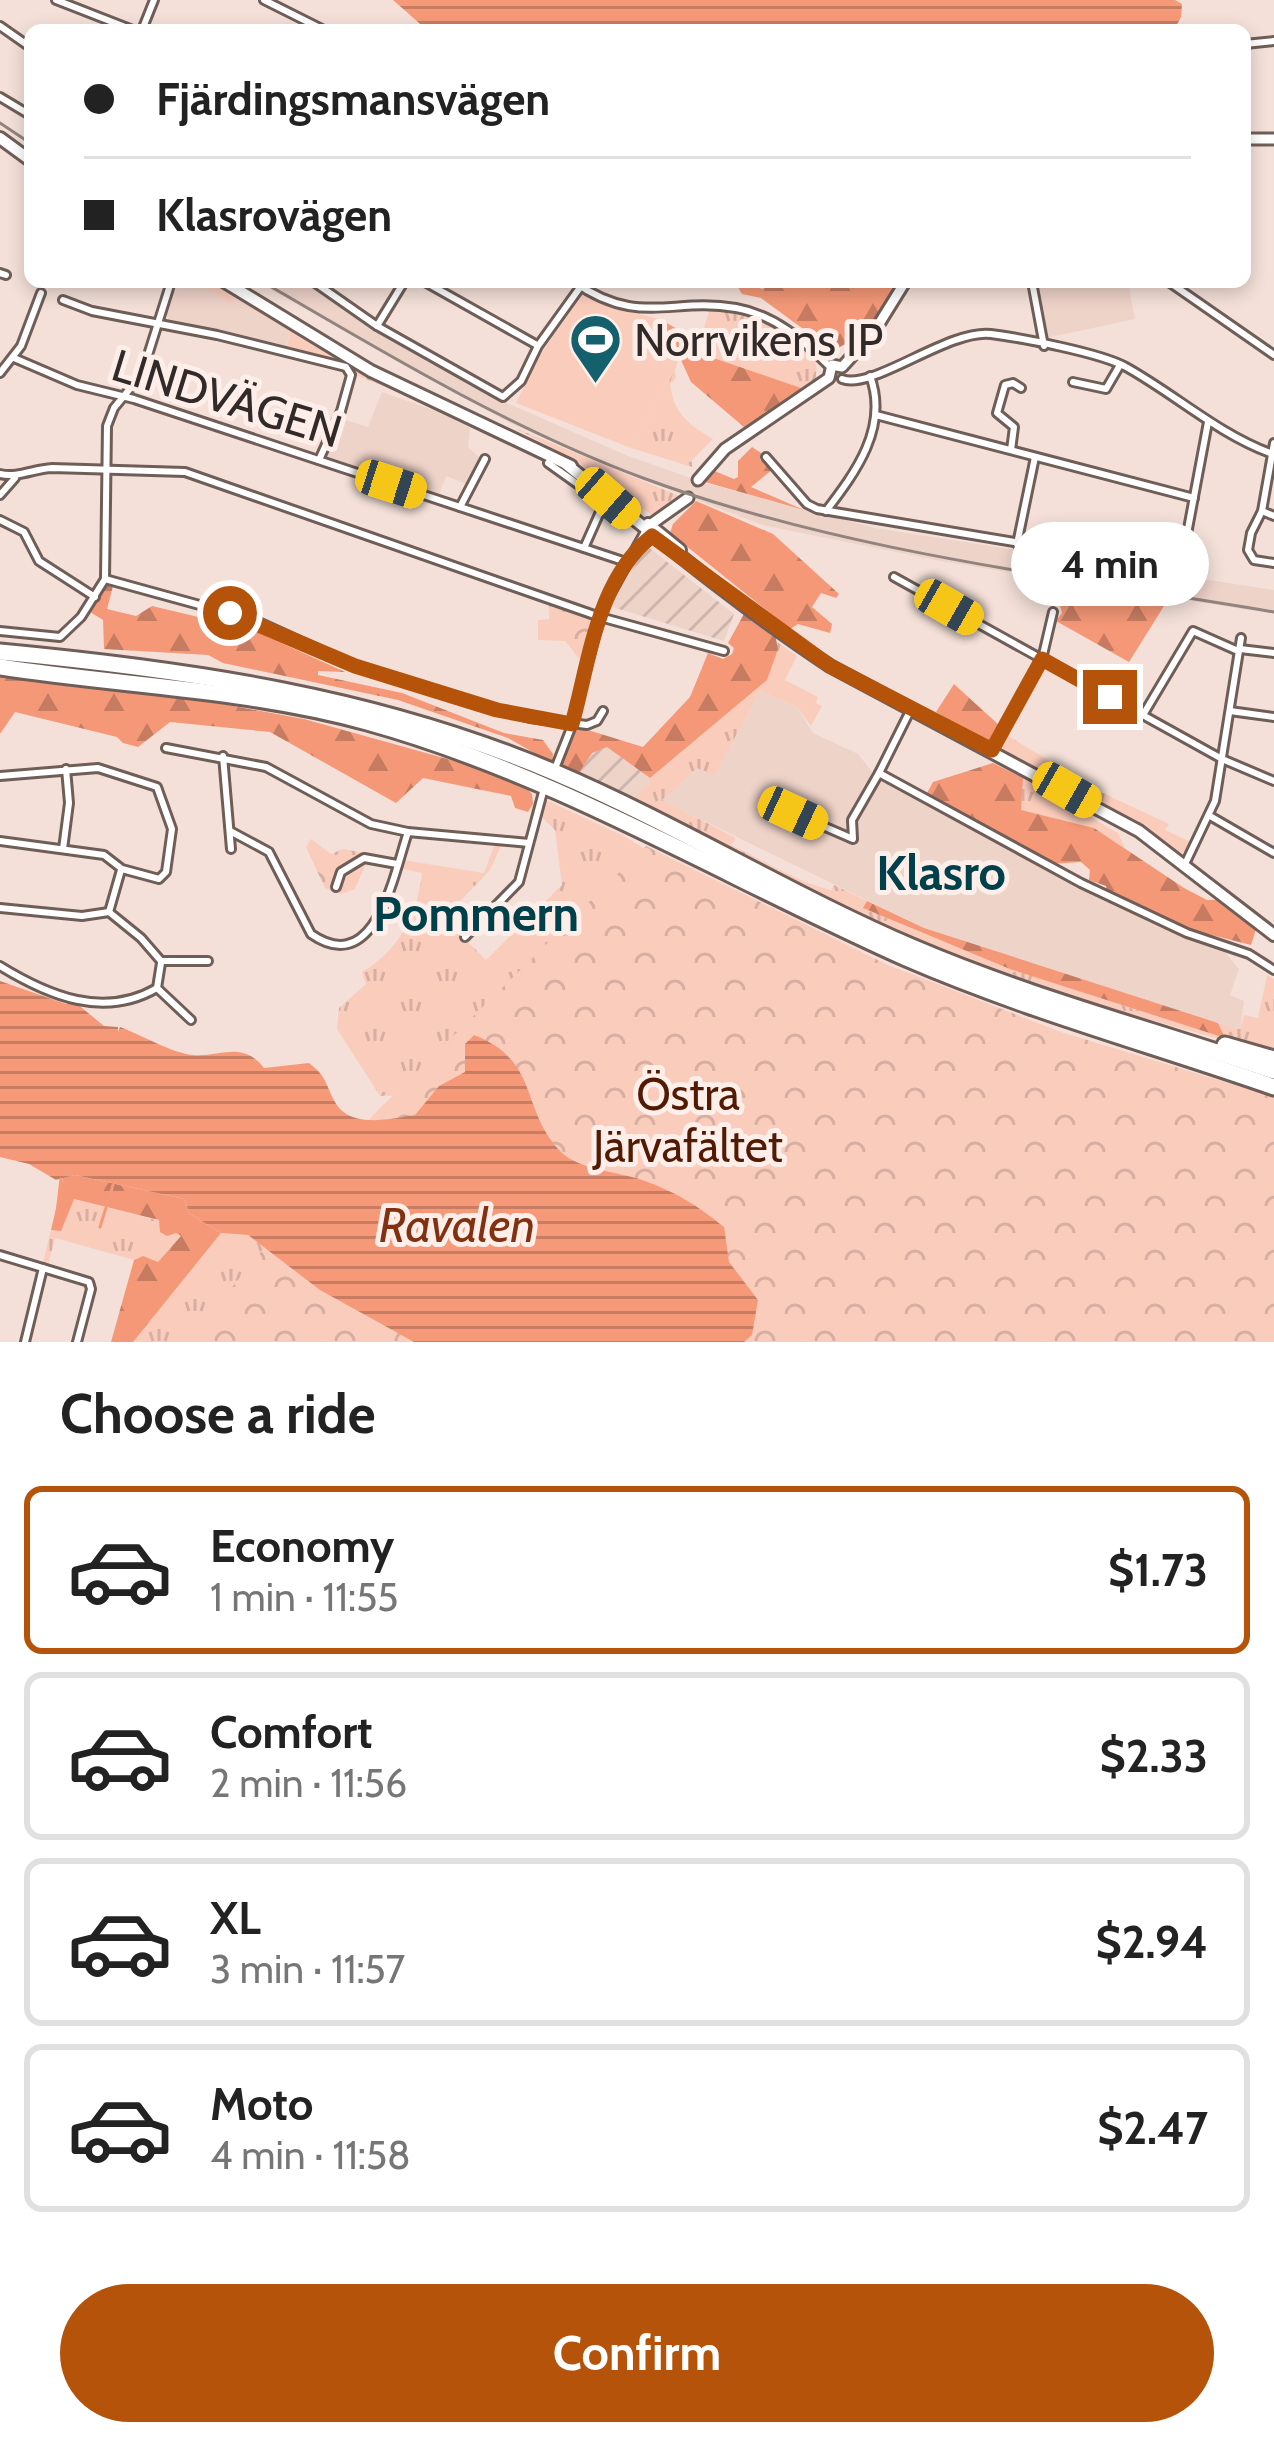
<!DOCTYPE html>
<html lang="en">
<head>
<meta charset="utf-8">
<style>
  :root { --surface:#fff; --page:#f2f2f2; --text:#222; --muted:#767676; --line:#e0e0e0; --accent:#b45309 }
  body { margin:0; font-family:Cabin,sans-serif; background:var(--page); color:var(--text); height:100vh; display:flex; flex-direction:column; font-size:45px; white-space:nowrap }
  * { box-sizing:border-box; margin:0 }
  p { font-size:39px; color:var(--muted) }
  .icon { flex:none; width:66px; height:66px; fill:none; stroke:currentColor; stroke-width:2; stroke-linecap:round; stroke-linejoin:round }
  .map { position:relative; height:1342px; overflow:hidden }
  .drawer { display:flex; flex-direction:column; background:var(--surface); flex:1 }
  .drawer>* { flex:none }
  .hud { position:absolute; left:24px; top:24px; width:1227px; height:264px; border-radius:18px; box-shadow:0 6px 18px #0003; display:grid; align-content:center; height:264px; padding:0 60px; background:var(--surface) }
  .end { position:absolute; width:54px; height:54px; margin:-27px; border:15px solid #b45309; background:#fff; box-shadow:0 0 0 6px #fff }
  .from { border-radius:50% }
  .bubble { position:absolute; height:84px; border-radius:42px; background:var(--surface); box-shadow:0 6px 18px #0003; font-size:39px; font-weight:700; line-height:84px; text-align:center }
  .car { position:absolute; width:36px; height:72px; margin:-36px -18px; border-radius:15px; box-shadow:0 0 9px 3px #0007; background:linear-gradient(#f5c518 24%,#345 0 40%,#f5c518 0 76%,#345 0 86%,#f5c518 0) }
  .hud b { display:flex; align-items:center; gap:42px; height:114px; font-size:45px }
  .hud b+b { border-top:3px solid var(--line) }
  .hud i { width:30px; height:30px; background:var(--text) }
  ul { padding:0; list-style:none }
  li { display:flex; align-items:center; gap:36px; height:168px; margin:0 24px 18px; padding:0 36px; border:6px solid var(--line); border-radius:18px }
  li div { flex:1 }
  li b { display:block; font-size:45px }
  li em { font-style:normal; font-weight:700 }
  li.selected { border-color:var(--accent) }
  li>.icon { width:108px; height:108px; stroke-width:1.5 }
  h2 { padding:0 60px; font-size:54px; line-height:144px }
  .button { display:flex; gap:24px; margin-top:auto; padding:24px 60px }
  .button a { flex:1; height:138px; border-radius:72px; background:var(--accent); color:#fff; font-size:48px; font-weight:700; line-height:138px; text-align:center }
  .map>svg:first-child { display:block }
  .built { fill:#eed3c9 }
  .industrial { fill:url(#industrial-furrows) }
  .grass { fill:url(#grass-tufts) }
  .forest { fill:url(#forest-firs) }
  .park { fill:url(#park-crowns) }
  .pitch { fill:#faccbc }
  .water { fill:url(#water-rules) }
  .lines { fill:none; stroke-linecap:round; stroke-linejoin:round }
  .stream { stroke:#f69979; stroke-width:3 }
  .minor-casing { stroke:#6f5e58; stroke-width:12 }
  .tertiary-casing { stroke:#6f5e58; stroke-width:15 }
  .secondary-casing { stroke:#6f5e58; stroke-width:16 }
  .motorway-casing { stroke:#6f5e58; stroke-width:21 }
  .minor { stroke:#fff; stroke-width:6 }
  .tertiary { stroke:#fff; stroke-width:9 }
  .secondary { stroke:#fff; stroke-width:10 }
  .motorway { stroke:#fff; stroke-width:15 }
  .rail { stroke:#91837e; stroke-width:3 }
  .route { stroke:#b45309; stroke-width:15 }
  .labels { text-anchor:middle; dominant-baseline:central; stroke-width:10; stroke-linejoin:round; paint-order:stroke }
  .poi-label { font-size:45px; fill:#322a28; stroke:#feeee9; text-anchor:start }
  .street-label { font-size:45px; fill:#322a28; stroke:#feeee9 }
  .park-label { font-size:45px; fill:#521903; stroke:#feeee9 }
  .neighbourhood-label { font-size:48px; font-weight:bold; fill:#00404b; stroke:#feeee9 }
  .water-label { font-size:48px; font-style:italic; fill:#823010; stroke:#feeee9 }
</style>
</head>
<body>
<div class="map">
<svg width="1274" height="1342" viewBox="0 0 1274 1342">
  <defs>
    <pattern id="industrial-furrows" width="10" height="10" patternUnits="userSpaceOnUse" patternTransform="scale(3)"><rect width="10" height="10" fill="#eed3c9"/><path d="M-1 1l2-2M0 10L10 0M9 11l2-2" fill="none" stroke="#cdb5ad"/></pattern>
    <pattern id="grass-tufts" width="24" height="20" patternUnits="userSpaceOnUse" patternTransform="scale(3)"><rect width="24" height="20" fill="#faccbc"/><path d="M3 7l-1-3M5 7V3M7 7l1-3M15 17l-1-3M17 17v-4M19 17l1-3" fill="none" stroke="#d7afa2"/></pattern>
    <pattern id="forest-firs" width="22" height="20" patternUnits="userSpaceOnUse" patternTransform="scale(3)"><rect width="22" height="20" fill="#f59878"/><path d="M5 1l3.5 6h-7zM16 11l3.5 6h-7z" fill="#c77c62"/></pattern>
    <pattern id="park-crowns" width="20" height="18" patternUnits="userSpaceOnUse" patternTransform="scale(3)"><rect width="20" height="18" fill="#faccbc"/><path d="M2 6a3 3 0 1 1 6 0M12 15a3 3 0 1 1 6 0" fill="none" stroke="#d7afa2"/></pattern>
    <pattern id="water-rules" width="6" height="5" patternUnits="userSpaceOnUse" patternTransform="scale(3)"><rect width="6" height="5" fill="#f69979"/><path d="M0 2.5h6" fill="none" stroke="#c87d63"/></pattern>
  </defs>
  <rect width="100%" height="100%" fill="#f4e0d9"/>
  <g class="built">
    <polygon points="181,282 207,282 290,331 286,348 168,321 166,305"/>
    <polygon points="257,282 302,282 500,400 628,456 708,484 875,528 1274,590 1274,614 946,562 762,525 588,458 510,423"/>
    <polygon points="1037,282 1128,282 1135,319 1046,338"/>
    <polygon points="382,392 436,411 470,428 468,447 481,459 467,484 446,476 438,497 325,462 342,419 368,427"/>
    <polygon points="760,691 797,707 813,733 858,754 873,773 1040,866 1142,917 1223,950 1239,969 1230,995 1244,1001 1240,1029 1151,1004 924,928 661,800 697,767 714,775"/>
  </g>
  <g class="industrial">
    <polygon points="647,546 734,614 724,641 609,606"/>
    <polygon points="607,747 650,778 649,784 635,801 577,776 591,753"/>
  </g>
  <g class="grass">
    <polygon points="197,282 216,282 374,378 451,414 358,376 348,365 282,348 287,346 290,332 234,298 226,310 228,301"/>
    <path d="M710,308C739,310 805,331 815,362C818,368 815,375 816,381L804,389L693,351L684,333L702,335Z"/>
    <path d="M675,370L676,378L670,384C674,414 688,424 713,439L692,460V467L631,448Z"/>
    <polygon points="515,428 684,498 653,516 576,461"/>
    <path d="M777,642L797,656L785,680L818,697L816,703L822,706L811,726L797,707L760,691L714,776L697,768L662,800L736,838L731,845C766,861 794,881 831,890L834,885L867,901L864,908C981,960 1101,999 1223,1037L1218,1023L1240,1029L1244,1015L1258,1018L1267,975L1274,979V1054C1145,1019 1015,984 892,931C802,892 716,845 629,802L649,784L650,778L767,680Z"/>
    <polygon points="1005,734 1086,783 1089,780 1090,787 1169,824 1165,830 1193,843 1188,852 1177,853 1143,825 1009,755 999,747"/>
    <polygon points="1023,778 1118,833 1125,848 1094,828 1020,810"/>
    <path d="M546,800L622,835L662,859L402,1095L380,1096L337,1029L339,1008L366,984L362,972C398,951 418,914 422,873L400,868L403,860L484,873L494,846H501L490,870L444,918L486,960L562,885L555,830L541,816Z"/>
    <polygon points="73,1199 160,1221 160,1232 177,1233 181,1237 158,1262 139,1257 134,1260 55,1238 48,1265 43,1263 51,1230 61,1231"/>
    <polygon points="221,1233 248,1235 272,1253 201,1342 133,1342"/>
  </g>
  <g class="forest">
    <polygon points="735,282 763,289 764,282 902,282 859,347 847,343 833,351 761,298 742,294"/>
    <polygon points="660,319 684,333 693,351 804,389 744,427 691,382 676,349 659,326"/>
    <polygon points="752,447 761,453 760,460 773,469 751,487 804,510 705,482 712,470 734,479 738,477 738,461"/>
    <polygon points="696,501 773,534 839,594 836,598 821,593 812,607 832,624 830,633 798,624 790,629 670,533 673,524"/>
    <polygon points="104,586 113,586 107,609 136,616 152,606 253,630 345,672 318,671 318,675 402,693 504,733 543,740 553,754 552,763 508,738 398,700 223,663 208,655 104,649 103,620 90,612"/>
    <polygon points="1097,595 1164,606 1129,662 1056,621 1062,613 1060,605 1093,606"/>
    <polygon points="745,612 775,634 778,649 767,680 650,778 607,747 592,753 577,776 559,769 575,726 643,747 690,697 708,653 723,659 732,654 734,648 728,643"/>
    <polygon points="0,675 174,695 304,719 469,765 524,785 532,794 533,804 528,812 515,808 511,796 423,778 396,803 270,732 170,722 138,747 123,743 117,737 15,712 0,734"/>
    <polygon points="954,684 1001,727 990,744 936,712"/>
    <polygon points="993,763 1023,778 1021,810 1094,828 1184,888 1207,900 1216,900 1256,929 1251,945 1184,928 1107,892 1106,886 1089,880 1090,870 1081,862 1052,864 927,793 933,782"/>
    <polygon points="867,901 924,928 1218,1023 1225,1038 1010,969 863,908"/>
    <polygon points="75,1175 184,1199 190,1214 221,1233 133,1342 111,1342 134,1260 143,1256 158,1262 181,1236 176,1233 167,1236 160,1232 159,1220 74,1199 61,1231 51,1230 63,1178"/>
  </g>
  <g class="park">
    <polygon points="549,604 592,620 582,662 565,641 538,640 538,620 549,619"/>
    <polygon points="311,839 331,854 343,849 370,854 355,889 341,894 325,888 306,847"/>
    <polygon points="646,846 888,965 1061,1032 1274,1097 1274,1342 187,1342 375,1113"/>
  </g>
  <polygon class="pitch" points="582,295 624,311 660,319 660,326 676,340 678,359 675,370 631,448 516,403 538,358"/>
  <g class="water">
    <polygon points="393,0 1175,0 1182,4 1181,17 1174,30 427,30"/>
    <path d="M0,981L66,1004L76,1003L104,1026L118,1027V1032L120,1027C142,1035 171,1053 193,1055C222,1057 242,1040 264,1068L309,1063C328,1078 324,1082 335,1102C350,1129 390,1119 415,1115L439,1086L465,1072V1044L474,1035C540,1061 520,1108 559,1150C578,1171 619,1171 645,1181C676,1192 698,1206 724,1227L729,1262L758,1300L752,1335L744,1342H414L320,1290L248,1235L221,1233L190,1214L184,1199L75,1175L56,1180L29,1164L0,1157Z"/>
  </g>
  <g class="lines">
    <g class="stream">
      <polyline points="57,1213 61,1179"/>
      <polyline points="100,1227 113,1185"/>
    </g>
    <defs>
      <g id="minor">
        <polyline points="56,0 133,30"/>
        <polyline points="264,0 324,30"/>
        <polyline points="0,26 30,47"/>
        <polyline points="142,30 154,0"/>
        <polyline points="1245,44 1274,41"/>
        <polyline points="0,97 30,115"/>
        <polyline points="0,273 6,275"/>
        <polyline points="314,282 377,326 503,397 521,381 538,346 584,282"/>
        <polyline points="425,282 537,345"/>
        <path d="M574,282C639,327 671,297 736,308C775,315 803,340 830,367"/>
        <polyline points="1032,282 1044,346"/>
        <polyline points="1169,282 1274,355"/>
        <polyline points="63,300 92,311 217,335 346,367 351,375 341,411 319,460"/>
        <polyline points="377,326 404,282"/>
        <polyline points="14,358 77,385 134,399 626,562"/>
        <polyline points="0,373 21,346 41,293"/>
        <path d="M842,379C872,391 948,329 991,334C1022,338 1101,353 1126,367C1176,395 1217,433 1270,453"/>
        <polyline points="1073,382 1106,389 1120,365"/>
        <polyline points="876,415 1194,498"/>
        <polyline points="1274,443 1262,511 1251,533 1248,550 1254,560 1274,563"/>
        <polyline points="1011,450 1014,427 997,413 1005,385 1013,383 1021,388"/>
        <polyline points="766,457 807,504 817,509 1110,558"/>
        <polyline points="548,463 604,503 584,548"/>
        <path d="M0,474C18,478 33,469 52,468L185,472L600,617L724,651"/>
        <polyline points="0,495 15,478"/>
        <polyline points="460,507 485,459"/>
        <path d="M826,511C856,472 889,427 870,376"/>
        <polyline points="1262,511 1274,516"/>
        <polyline points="0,520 24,532 39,561 95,597"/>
        <polyline points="1017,544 1035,457"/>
        <polyline points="1181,566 1208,422"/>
        <polyline points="894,577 1222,759 1274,781"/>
        <polyline points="105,579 254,620 355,666 477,705 530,718 587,725 597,721 603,711"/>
        <polyline points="0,631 60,637 81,617 105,579 107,426 114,408 142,374 171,282"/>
        <polyline points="1240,649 1274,653"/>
        <polyline points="910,711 879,773 1081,883 1187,933 1249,954 1274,970"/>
        <polyline points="1230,711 1274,717"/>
        <polyline points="1143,715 1193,631 1238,651"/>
        <polyline points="166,748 266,767 371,824 408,832 529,843"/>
        <polyline points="992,750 1042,659 1053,612"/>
        <polyline points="223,756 231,849"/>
        <polyline points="556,766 571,728 602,609 646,530"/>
        <polyline points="0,776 98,768 157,787 172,829 166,872 159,879 122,869 104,855 0,841"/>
        <polyline points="775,812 793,813 853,839 852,820 879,773"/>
        <polyline points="1210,816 1274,853"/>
        <path d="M230,831L269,852L311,934C376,979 394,873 408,832"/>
        <polyline points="63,849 69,803 66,769"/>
        <polyline points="1185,864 1215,801 1241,638"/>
        <polyline points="336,887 341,872 364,858 397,864"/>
        <polyline points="0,908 82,916 109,912 141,938 161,961 208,961"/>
        <polyline points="109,912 121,870"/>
        <polyline points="465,937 519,882 543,792"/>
        <path d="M0,966C49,996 104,1019 157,988L161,963"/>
        <polyline points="157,988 191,1020"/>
        <polyline points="0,1255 89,1282 91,1289 77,1342"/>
        <polyline points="25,1342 43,1268"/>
      </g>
      <g id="tertiary">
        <polyline points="1245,139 1274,139"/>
        <polyline points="698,480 725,449 829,378 832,365 842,367 874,332 905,282"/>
        <polyline points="650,525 688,498"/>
      </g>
      <g id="secondary">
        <polyline points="0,138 30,160"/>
        <polyline points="225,282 371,371 571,466"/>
        <path d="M566,464C653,534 737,605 830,666L1139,831L1274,935"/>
        <polyline points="648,524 680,550"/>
      </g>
      <g id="motorway">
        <path d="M0,652C190,670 378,697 556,773C678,825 792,896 914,948C1031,998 1154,1030 1274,1071"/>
        <path d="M0,667C123,686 247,689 367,722C558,775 726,878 906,958C1026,1010 1151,1044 1274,1087"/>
        <polyline points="1225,1045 1274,1059"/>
      </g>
    </defs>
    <use href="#minor" class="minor-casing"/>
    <use href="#tertiary" class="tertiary-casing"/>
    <use href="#secondary" class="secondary-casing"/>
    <use href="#motorway" class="motorway-casing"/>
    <use href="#minor" class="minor"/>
    <use href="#tertiary" class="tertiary"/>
    <use href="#secondary" class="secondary"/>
    <use href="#motorway" class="motorway"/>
    <g class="rail">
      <polyline points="0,123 30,143"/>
      <path d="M263,282C386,354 509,428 643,478C846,553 1062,576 1274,612"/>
    </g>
  </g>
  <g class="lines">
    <path class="route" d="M230,613L355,666L497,710L572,724C590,659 597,580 652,536L830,666L992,750L1042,659L1110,697"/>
  </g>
  <defs>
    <symbol id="stadium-pin" viewBox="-11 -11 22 30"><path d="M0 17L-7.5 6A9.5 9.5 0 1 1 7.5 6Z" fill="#15606d" stroke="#feeee9"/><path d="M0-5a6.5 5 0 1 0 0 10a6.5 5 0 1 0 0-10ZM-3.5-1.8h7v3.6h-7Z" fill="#fff"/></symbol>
  </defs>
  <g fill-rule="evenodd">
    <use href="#stadium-pin" x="566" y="310" width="59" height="81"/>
  </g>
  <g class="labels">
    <g class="poi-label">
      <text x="634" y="340">Norrvikens IP</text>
    </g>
    <g class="street-label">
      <text transform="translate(227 398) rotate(17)">LINDVÄGEN</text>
    </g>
    <g class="park-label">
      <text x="688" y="1094">Östra<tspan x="688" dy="52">Järvafältet</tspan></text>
    </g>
    <g class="neighbourhood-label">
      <text x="941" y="873">Klasro</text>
      <text x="476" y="914">Pommern</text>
    </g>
    <g class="water-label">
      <text x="457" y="1225">Ravalen</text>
    </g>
  </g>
</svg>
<i class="end from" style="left:230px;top:613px"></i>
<i class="end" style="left:1110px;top:697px"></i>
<div class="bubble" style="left:1011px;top:522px;width:198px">4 min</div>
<i class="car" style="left:391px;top:484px;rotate:108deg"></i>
<i class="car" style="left:608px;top:498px;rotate:131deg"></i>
<i class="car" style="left:949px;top:607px;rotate:120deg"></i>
<i class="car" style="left:1067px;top:790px;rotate:120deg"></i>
<i class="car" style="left:793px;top:813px;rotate:115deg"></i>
<div class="hud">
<b><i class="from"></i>Fjärdingsmansvägen</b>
<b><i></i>Klasrovägen</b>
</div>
</div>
<section class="drawer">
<h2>Choose a ride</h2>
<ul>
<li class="selected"><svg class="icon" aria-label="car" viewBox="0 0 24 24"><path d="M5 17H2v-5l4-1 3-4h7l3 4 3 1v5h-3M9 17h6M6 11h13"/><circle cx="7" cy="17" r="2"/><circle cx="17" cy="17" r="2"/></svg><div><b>Economy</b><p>1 min · 11:55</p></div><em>$1.73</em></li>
<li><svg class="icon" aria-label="car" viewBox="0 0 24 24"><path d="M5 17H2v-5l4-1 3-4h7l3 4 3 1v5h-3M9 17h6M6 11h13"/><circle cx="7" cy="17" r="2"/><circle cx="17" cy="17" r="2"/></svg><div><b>Comfort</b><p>2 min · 11:56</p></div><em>$2.33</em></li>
<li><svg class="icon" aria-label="car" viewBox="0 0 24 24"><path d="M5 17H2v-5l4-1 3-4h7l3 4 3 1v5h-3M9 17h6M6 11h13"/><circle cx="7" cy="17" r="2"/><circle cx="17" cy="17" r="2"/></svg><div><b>XL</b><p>3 min · 11:57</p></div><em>$2.94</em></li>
<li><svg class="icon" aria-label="car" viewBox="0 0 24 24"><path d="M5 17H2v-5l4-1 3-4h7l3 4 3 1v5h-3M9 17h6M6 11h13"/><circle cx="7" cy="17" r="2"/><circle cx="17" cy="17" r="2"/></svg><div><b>Moto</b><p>4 min · 11:58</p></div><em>$2.47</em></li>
</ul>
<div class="button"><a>Confirm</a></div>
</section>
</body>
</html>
